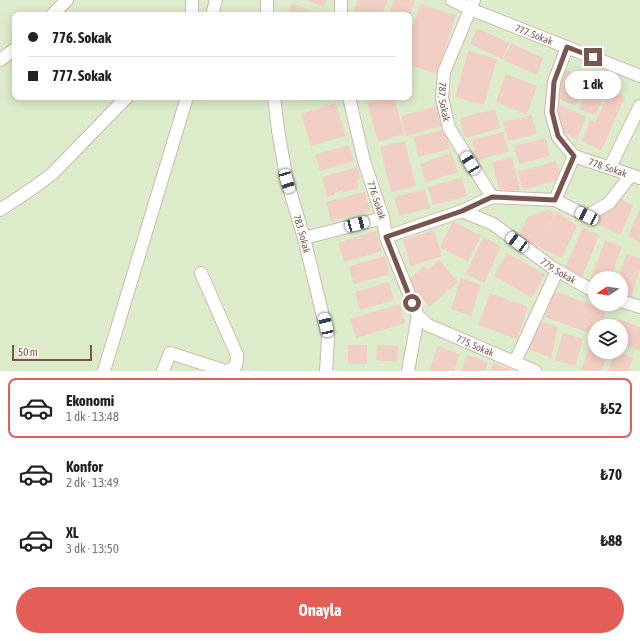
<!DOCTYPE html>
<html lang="tr">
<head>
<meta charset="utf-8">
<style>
  :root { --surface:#fff; --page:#f6f6f6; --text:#222; --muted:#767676; --line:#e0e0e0; --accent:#e25e56 }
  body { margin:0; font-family:"Asap Condensed",sans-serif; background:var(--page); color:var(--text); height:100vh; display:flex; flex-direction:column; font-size:15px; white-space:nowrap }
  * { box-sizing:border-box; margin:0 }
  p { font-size:13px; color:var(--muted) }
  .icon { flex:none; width:22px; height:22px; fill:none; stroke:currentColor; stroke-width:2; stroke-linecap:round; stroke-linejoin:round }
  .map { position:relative; height:371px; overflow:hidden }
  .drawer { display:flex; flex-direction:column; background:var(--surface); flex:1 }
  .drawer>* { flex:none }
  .guide { position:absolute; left:12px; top:12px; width:400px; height:88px; border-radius:8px; box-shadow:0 2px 10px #0003; display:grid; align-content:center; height:88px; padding:0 16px; background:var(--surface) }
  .needle { width:26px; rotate:258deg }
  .buttons { position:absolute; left:588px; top:271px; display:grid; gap:8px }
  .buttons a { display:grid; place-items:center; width:40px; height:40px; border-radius:50%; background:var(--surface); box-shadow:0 2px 10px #0003; font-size:20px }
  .scale { position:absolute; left:12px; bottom:10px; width:80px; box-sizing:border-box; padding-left:4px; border:2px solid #78564e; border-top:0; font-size:11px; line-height:14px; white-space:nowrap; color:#78564e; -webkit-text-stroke:3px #fff8f3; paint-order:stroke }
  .end { position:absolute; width:18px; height:18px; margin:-9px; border:5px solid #78564e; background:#fff; box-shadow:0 0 0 2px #fff }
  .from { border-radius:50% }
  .bubble { position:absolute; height:28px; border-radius:14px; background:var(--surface); box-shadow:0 2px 10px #0003; font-size:13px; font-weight:700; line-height:28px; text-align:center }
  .car { position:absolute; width:12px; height:24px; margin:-12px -6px; border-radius:5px; box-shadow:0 0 3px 1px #0007; background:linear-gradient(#fff 24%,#345 0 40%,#fff 0 76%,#345 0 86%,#fff 0) }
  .guide b { display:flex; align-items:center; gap:14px; height:38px; font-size:15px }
  .guide b+b { border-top:1px solid var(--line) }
  .guide i { width:10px; height:10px; background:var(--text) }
  ul { padding:7px 0 0; list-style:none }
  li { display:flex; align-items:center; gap:12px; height:60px; margin:0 8px 6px; padding:0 8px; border:2px solid transparent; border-radius:8px }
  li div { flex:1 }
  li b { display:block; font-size:15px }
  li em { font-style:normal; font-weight:700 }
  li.on { border-color:var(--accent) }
  li>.icon { width:36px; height:36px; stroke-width:1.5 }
  .button { display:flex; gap:8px; margin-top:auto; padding:8px 16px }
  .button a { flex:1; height:46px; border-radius:24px; background:var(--accent); color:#fff; font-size:16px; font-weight:700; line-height:46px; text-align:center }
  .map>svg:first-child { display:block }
  .green { fill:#dcebca; fill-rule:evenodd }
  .building { fill:#f1cfc4 }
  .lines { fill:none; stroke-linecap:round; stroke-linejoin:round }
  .minor-casing { stroke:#cfb9b0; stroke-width:14 }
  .minor { stroke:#fff; stroke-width:12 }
  .route { stroke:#78564e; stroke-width:5 }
  .labels { text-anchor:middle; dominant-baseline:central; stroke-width:3; stroke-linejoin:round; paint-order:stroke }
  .street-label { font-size:10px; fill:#78564e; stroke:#fff8f3 }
</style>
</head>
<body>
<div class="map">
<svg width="640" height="371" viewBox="0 0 640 371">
  <rect width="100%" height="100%" fill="#fcf3ec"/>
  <path class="green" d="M0,0H640V371H0ZM15,15H409V97H15ZM595,278H621V304H595ZM595,326H621V352H595Z"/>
  <g class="building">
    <polygon points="306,0 326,0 324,7"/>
    <polygon points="358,0 388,0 382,15 352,15"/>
    <polygon points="394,0 415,0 410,15 389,15"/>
    <polygon points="292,3 323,15 287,15"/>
    <polygon points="420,4 456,15 437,74 409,65 409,38"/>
    <polygon points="477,28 509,43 502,59 470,44"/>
    <polygon points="511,43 543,58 537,75 503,60"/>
    <polygon points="468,51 497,59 484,105 455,97"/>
    <polygon points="566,70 589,80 575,106 555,97"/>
    <polygon points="506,74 537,86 527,114 496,102"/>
    <polygon points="591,81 608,90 595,115 579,109"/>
    <polygon points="611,89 625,97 601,151 582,141 590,120 595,122"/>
    <polygon points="387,97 394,97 404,134 378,142 367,103"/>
    <polygon points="336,103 345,136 311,146 301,114"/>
    <polygon points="556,103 586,117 577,139 560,130 555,112"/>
    <polygon points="438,106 444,125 406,136 401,116"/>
    <polygon points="495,109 500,128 465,138 460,118"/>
    <polygon points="532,115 537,134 508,141 503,122"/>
    <polygon points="445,129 450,149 418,157 414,137"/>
    <polygon points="503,132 509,152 477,160 472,140"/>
    <polygon points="546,138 550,156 519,164 514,146"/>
    <polygon points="405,141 416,186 391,192 380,147"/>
    <polygon points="349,145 354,161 320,171 315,155"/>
    <polygon points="451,153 458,172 426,182 420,164"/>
    <polygon points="512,157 520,190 501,195 492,162"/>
    <polygon points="556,161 561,179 523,190 518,172"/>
    <polygon points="357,167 361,179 357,180 359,188 343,192 343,190 334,193 334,195 327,197 322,177"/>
    <polygon points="462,178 467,196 433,205 428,187"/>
    <polygon points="425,189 430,208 399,216 394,197"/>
    <polygon points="365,192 370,211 331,221 326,202"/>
    <polygon points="620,198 633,206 620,235 595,223 598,214"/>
    <polygon points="640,208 640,243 628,236"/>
    <polygon points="549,210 555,214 546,232 557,212 577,226 562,258 539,247 538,248 519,236 527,217"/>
    <polygon points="453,221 481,236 468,262 440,247"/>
    <polygon points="583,227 599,235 582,278 564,270"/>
    <polygon points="434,230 442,256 411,266 403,240"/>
    <polygon points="376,231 382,251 344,262 338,243"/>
    <polygon points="483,237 501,246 484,283 466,274"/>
    <polygon points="605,240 622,246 610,278 595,278 595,283 590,281"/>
    <polygon points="507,253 545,274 532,298 494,276"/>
    <polygon points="626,254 640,258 640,269 631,297 621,294 621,278 618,278"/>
    <polygon points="385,256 390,274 354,284 349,266"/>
    <polygon points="439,260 458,282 429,307 407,282 424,266 428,270"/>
    <polygon points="461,278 481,285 471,316 451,309"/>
    <polygon points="389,282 394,300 360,310 355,292"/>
    <polygon points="554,291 606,310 601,326 595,326 595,335 545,317"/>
    <polygon points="490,293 528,307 517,339 478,325"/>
    <polygon points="400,304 405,323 356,338 350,319"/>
    <polygon points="619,319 640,327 640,351 621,344 621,326 617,326"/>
    <polygon points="539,321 558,327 551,358 529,349"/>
    <polygon points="563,333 583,339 575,366 555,360"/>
    <polygon points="592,342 595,344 595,352 608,352 601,371 586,371 581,369"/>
    <rect x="348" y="345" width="19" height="19"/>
    <polygon points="377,345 398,346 397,362 376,360"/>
    <polygon points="438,346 460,354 454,371 429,371"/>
    <polygon points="615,352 620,352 633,358 628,371 608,371"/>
    <polygon points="467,355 488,362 485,371 461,371"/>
    <polygon points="493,363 511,369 510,371 491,371"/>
  </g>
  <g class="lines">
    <defs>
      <g id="minor">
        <path id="s1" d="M452,0L470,9L640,76"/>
        <path id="s2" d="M474,0L444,72L442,98L449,128L492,197"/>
        <polyline points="52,15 67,0"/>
        <polyline points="192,15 192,0"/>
        <polyline points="212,15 216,0"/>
        <polyline points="267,15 267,0"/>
        <polyline points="341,15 341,0"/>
        <path id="s3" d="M567,47L554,82L551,112L558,137L574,156L640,178"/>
        <polyline points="0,60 15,49"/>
        <path id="s4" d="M274,97L278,130L287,181L304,238L328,337L326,371"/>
        <path id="s5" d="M349,97L364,161L383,218L386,237L418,316L408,371"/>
        <polyline points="610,167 640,106"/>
        <polyline points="555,200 587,216 609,203 631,175"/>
        <polyline points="0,210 36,186 53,173 127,97"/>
        <path id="s6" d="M462,211L493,224L553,268L595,292"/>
        <polyline points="386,237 462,211 492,197 555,200 574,156"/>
        <polyline points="304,238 383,218"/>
        <polyline points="621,301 640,307"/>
        <path id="s7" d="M418,316L428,325L535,371"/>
        <polyline points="515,362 557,271"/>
        <polyline points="104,371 187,97"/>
        <polyline points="163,371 170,353 226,371 230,370 236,366 237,359 237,355 201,273"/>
      </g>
    </defs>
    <use href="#minor" class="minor-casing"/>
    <use href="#minor" class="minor"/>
  </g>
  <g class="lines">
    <polyline class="route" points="412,303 386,237 462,211 492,197 555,200 574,156 558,136 552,112 554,82 567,47 593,57"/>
  </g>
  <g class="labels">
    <g class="street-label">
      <text stroke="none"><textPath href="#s1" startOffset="89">777. Sokak</textPath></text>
      <text stroke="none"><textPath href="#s2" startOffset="108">787. Sokak</textPath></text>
      <text stroke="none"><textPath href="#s3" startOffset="154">778. Sokak</textPath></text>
      <text stroke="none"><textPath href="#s5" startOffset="107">776. Sokak</textPath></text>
      <text stroke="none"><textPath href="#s4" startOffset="140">783. Sokak</textPath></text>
      <text stroke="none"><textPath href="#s6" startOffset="114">779. Sokak</textPath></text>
      <text stroke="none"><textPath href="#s7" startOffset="65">775. Sokak</textPath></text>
    </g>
  </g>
</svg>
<div class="buttons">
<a><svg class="needle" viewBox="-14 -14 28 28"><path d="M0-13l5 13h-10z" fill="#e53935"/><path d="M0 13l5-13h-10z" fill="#767676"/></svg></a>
<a><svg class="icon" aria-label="layers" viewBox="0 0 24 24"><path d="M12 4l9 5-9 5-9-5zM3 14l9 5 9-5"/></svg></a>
</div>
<div class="scale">50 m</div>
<i class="end from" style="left:412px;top:303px"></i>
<i class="end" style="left:593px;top:57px"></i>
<div class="bubble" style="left:565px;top:71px;width:56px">1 dk</div>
<i class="car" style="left:470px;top:163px;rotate:328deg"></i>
<i class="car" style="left:287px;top:181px;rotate:163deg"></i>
<i class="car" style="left:587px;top:216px;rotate:296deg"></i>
<i class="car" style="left:357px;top:224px;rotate:75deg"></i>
<i class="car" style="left:517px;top:242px;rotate:306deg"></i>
<i class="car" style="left:326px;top:325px;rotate:347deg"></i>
<div class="guide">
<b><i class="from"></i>776. Sokak</b>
<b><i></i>777. Sokak</b>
</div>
</div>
<section class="drawer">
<ul>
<li class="on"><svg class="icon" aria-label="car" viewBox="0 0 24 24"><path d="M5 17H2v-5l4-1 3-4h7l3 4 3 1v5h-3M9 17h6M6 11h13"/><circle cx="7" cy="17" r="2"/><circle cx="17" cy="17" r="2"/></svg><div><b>Ekonomi</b><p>1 dk · 13:48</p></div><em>₺52</em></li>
<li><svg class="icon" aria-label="car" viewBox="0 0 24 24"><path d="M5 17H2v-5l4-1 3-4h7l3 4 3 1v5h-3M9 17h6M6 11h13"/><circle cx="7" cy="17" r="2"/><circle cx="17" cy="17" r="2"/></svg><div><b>Konfor</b><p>2 dk · 13:49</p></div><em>₺70</em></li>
<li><svg class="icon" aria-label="car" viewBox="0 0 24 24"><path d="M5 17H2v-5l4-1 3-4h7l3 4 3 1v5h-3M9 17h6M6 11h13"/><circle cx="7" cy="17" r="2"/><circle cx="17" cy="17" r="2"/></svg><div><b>XL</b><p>3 dk · 13:50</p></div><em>₺88</em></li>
</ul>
<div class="button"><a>Onayla</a></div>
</section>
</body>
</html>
